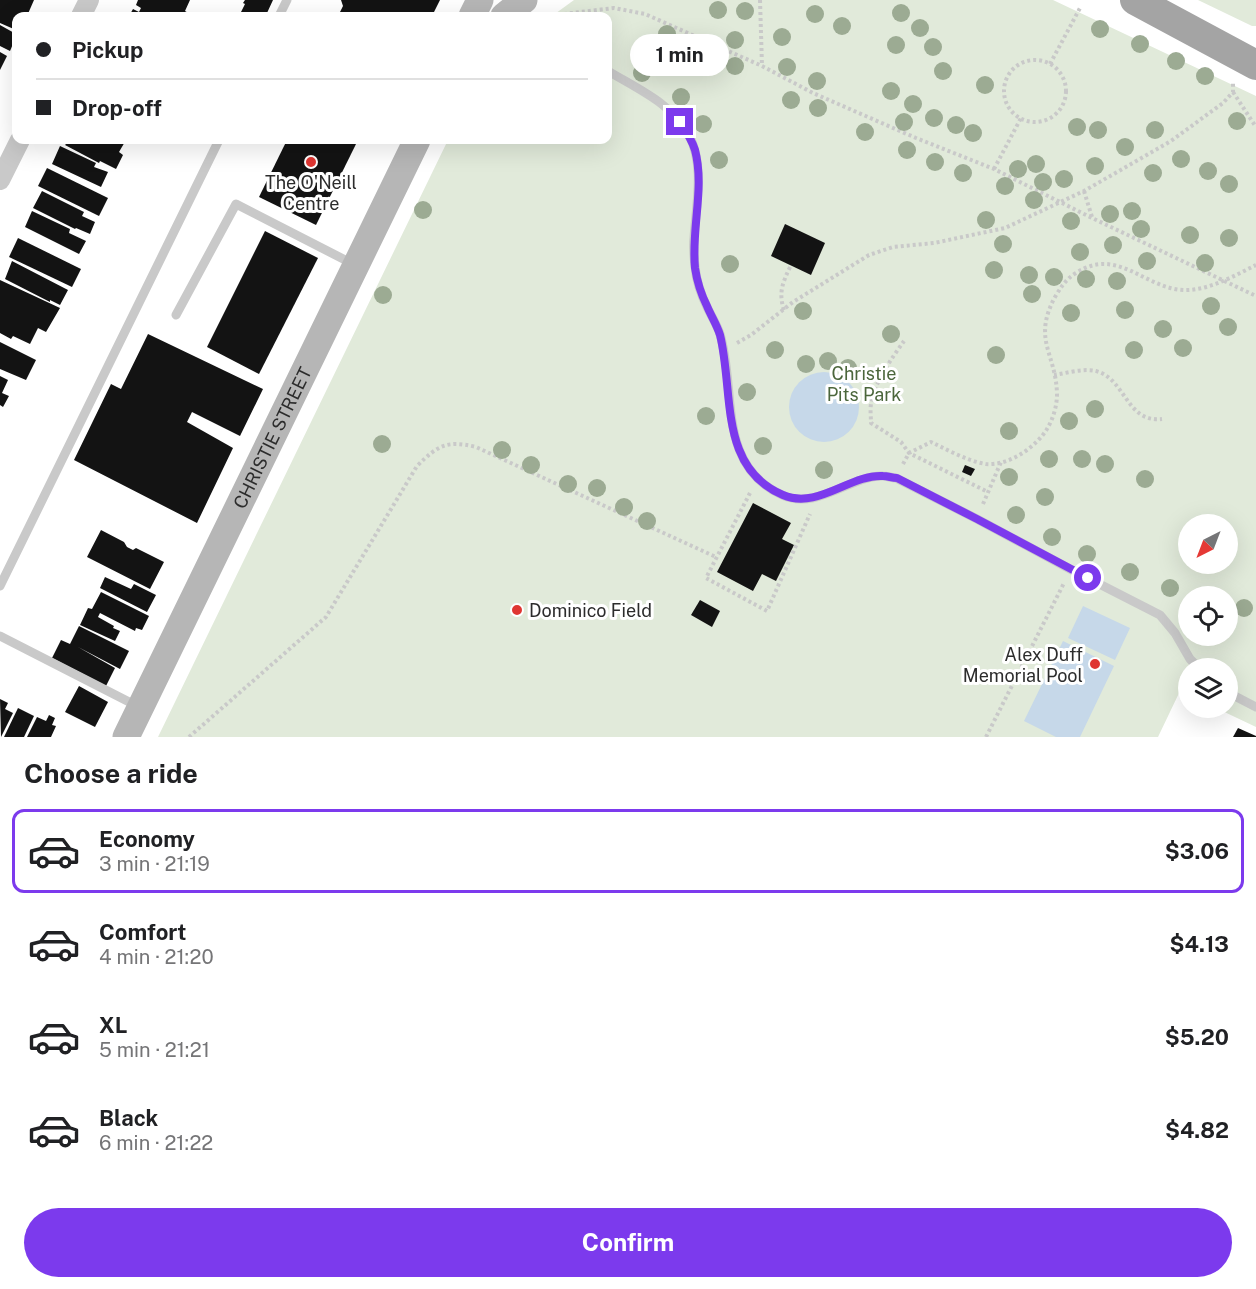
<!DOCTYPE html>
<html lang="en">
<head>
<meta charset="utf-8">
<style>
  :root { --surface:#fff; --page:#f6f6f6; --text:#202124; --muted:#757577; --line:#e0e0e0; --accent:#7c3aed }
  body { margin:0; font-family:"Public Sans",sans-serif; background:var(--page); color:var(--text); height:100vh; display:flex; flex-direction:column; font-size:22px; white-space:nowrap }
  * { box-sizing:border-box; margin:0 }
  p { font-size:20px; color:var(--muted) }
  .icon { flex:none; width:33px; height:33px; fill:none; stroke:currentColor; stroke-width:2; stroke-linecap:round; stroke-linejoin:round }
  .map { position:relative; height:737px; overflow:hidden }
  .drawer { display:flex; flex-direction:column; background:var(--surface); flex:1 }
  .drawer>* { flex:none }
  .top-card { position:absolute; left:12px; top:12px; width:600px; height:132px; border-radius:12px; box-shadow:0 6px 24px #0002; display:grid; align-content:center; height:132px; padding:0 24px; background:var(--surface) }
  .needle { width:39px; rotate:222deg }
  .buttons { position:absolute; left:1178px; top:514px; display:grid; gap:12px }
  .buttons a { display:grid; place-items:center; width:60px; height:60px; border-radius:50%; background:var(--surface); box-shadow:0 6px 24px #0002; font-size:30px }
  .end { position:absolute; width:27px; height:27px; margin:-14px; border:8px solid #7c3aed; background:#fff; box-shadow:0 0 0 3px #fff }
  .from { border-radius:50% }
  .bubble { position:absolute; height:42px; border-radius:21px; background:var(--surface); box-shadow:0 6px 24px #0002; font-size:20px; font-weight:700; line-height:42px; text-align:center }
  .top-card b { display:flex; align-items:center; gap:21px; height:57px; font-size:22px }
  .top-card b+b { border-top:2px solid var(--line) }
  .top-card i { width:15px; height:15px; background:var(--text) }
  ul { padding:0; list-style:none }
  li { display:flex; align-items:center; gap:18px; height:84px; margin:0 12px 9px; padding:0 12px; border:3px solid transparent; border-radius:12px }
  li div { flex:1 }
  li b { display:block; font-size:22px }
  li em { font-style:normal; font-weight:700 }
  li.current { border-color:var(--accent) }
  li>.icon { width:54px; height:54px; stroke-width:1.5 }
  h2 { padding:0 24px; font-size:27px; line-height:72px }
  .primary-button { display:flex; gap:12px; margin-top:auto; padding:12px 24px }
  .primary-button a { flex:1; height:69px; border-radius:36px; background:var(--accent); color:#fff; font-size:24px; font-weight:700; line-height:69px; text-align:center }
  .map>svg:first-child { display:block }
  .green { fill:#e1eada; fill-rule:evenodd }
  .water { fill:#c6d8e9 }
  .building { fill:#131313 }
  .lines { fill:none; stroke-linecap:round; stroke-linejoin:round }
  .path { stroke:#c9c9c9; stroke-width:4; stroke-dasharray:3 3; stroke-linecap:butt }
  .lane { stroke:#c9c9c9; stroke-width:9 }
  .street { stroke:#c9c9c9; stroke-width:20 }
  .secondary { stroke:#b6b6b6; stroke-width:27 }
  .primary { stroke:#a4a4a4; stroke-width:30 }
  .tree { fill:#9cab93 }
  .route { stroke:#7c3aed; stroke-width:8 }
  .poi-dot { fill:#df3632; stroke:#fff; stroke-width:2 }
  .labels { text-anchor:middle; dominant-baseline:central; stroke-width:6; stroke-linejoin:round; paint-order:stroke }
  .poi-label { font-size:18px; fill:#2c2c2c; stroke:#fff }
  .park-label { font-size:18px; fill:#4b663b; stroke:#fff }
  .street-label { font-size:18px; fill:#2c2c2c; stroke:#fff }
</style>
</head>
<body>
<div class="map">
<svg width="1256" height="737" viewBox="0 0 1256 737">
  <rect width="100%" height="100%" fill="#fff"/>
  <g class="green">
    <path d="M574,0H1053L1256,96V727L1216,708H1227V669H1188V695L1180,691L1158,737H158L448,140H608V16H552ZM1188,525H1227V564H1188ZM1188,597H1227V636H1188Z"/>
    <polygon points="1198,0 1256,0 1256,26 1252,26"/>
  </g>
  <g class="water">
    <circle cx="824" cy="407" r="35"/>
    <polygon points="1083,606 1130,628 1115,660 1068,638"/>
    <polygon points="1063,641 1114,666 1080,737 1056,737 1024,721"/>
  </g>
  <g class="building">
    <polygon points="0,0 34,0 27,16 16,16 16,30 0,23"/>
    <polygon points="138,0 190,0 185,11 190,14 189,16 129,16 133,9 139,12 141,8 136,5"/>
    <polygon points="245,0 273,0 267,13 268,14 267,16 239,16 245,4 243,3"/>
    <polygon points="341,0 440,0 432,16 338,16 343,6"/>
    <polygon points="0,25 16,34 16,37 10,51 0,46"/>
    <polygon points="0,52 7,56 0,70"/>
    <polygon points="62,140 126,140 119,152 123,155 116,169 100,161 99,163 65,145 66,144 61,142"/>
    <polygon points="287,140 358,140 316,225 259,197"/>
    <polygon points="60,146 96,163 94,167 108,172 101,187 52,164"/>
    <polygon points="47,168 108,198 99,216 38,186"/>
    <polygon points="42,191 84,212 82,216 95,222 90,234 76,228 75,229 33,208"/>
    <polygon points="32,211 70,229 69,233 86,241 79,254 25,227"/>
    <polygon points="785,224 825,243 811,275 771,256"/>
    <polygon points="265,231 318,258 259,374 207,347"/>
    <polygon points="18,238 81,269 72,287 9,257"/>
    <polygon points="12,261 68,290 60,305 50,300 50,302 5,279"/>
    <polygon points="0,280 60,308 46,332 38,328 30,344 13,336 11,339 0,333"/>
    <polygon points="148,334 263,389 240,436 192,412 187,422 233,448 197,523 74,460 111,384 121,389"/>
    <polygon points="0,342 36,360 26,380 0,369"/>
    <polygon points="0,376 8,380 2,393 9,396 3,407 0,405"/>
    <polygon points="965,465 975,469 971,476 962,472"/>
    <polygon points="753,503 791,523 782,539 794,545 776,581 762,574 753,591 717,572"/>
    <polygon points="101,530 124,542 127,547 133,550 136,548 164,562 150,589 87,557"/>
    <polygon points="105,577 131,589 134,584 156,595 147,612 100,588"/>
    <polygon points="101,592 149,616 142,630 136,628 135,631 100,613 98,617 114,626 113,628 120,631 115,641 80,625 88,608 92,609"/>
    <polygon points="700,600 720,611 712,627 691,615"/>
    <polygon points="79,626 129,651 120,669 78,647 115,668 106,686 52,658 61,640 70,644"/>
    <polygon points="79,686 108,702 95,727 65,712"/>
    <polygon points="0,699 8,703 5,709 13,713 1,737"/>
    <polygon points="18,708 34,716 24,737 4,737"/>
    <polygon points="49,715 55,718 52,725 56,726 51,737 27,737 37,717 46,721"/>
    <polygon points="1238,728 1256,736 1256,737 1233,737"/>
  </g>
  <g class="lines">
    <g class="path">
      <polyline points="760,0 762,66"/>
      <polyline points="546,15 564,14 614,8 645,14 762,66 813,93 916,138 994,169 1092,218 1256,296"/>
      <circle cx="1035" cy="91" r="31"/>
      <polyline points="1050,64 1080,8"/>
      <polyline points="1233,92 1256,127"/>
      <polyline points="994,169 1021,118"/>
      <polyline points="1084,191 1092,217"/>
      <path d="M784,310C778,292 783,282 791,265"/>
      <path d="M904,341C892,358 874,383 871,404C870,410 871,417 871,423L901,442L909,453L988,492"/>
      <polyline points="737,343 751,335 793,302 869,255 893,247 934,243 1005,228 1084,191 1171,141 1223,103 1233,92 1233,82"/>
      <path d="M1054,375C1067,373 1083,368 1096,371C1126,379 1126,423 1162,419"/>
      <path d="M903,464L909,453L931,442C948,450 967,461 986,464C1009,466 1036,447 1047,429C1053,419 1057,406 1057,394C1056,353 1032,340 1055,297C1061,287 1066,279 1076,273C1117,246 1144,288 1183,290C1208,291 1234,276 1256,265"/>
      <polyline points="750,493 706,578 767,611 810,514"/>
      <polyline points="983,504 1001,462"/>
      <path d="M189,737L326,617L417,466C438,445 447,440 476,447L716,557"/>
      <polyline points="986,737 1064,583"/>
    </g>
    <g class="lane">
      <polyline points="279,16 287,0"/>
      <path d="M608,71C636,88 673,104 689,135C705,166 696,205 694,238C693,247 694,257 695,266C696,281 701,295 708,309C712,317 717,325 720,334C737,391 716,465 782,495C817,511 851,475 883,476C887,476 892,478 896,478L977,519L1070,569L1160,615L1175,633L1190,659L1200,669"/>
      <polyline points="176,315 236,204 353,264"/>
      <polyline points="0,586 219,140"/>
      <polyline points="0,636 139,707"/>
      <polyline points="1227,692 1256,707"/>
    </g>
    <g class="street">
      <polyline points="81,16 89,0"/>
      <polyline points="0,180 20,140"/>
    </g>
    <g class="secondary">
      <polyline points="472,16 480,0"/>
      <polyline points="504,16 524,0"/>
      <path id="s1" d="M126,737L417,140"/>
    </g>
    <polyline class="primary" points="1135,0 1256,65"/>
  </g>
  <g class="tree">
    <circle cx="718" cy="10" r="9"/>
    <circle cx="745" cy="11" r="9"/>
    <circle cx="901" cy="13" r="9"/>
    <circle cx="815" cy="14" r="9"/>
    <circle cx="842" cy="26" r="9"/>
    <circle cx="920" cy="28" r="9"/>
    <circle cx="1100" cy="29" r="9"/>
    <circle cx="667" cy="34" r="9"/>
    <circle cx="782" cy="37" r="9"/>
    <circle cx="735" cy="40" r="9"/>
    <circle cx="1140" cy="44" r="9"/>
    <circle cx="896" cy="45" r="9"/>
    <circle cx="933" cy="47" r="9"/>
    <circle cx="701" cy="48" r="9"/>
    <circle cx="1176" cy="61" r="9"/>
    <circle cx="735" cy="66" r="9"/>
    <circle cx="787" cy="67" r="9"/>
    <circle cx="943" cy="71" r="9"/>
    <circle cx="642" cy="73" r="9"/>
    <circle cx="1205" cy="76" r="9"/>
    <circle cx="817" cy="81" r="9"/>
    <circle cx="985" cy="85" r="9"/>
    <circle cx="891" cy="91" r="9"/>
    <circle cx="681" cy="97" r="9"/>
    <circle cx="791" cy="100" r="9"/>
    <circle cx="913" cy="104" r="9"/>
    <circle cx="818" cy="108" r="9"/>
    <circle cx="934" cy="118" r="9"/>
    <circle cx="1237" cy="121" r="9"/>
    <circle cx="904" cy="122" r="9"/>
    <circle cx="703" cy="124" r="9"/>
    <circle cx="956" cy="125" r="9"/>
    <circle cx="1077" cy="127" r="9"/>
    <circle cx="1098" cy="130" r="9"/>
    <circle cx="1155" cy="130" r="9"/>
    <circle cx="865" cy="132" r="9"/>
    <circle cx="973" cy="133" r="9"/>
    <circle cx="1125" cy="147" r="9"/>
    <circle cx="907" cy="150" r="9"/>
    <circle cx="1181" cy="159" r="9"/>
    <circle cx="719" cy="160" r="9"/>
    <circle cx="935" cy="162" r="9"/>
    <circle cx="1036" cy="164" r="9"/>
    <circle cx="1095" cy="166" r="9"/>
    <circle cx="1018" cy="169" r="9"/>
    <circle cx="1208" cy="171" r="9"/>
    <circle cx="963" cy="173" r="9"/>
    <circle cx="1153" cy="173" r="9"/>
    <circle cx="1064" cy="179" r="9"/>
    <circle cx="1043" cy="182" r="9"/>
    <circle cx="1229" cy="184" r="9"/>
    <circle cx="1005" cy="186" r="9"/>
    <circle cx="1034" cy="200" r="9"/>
    <circle cx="423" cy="210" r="9"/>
    <circle cx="1132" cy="211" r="9"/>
    <circle cx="1110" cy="214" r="9"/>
    <circle cx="986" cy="220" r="9"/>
    <circle cx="1071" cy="221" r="9"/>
    <circle cx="1141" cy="229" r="9"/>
    <circle cx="1190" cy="235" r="9"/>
    <circle cx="1229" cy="238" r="9"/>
    <circle cx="1003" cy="244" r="9"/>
    <circle cx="1113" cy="245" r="9"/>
    <circle cx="1080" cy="252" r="9"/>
    <circle cx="1147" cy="261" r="9"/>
    <circle cx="1205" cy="263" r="9"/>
    <circle cx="730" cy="264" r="9"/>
    <circle cx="994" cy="270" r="9"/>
    <circle cx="1029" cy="275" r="9"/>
    <circle cx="1054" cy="277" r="9"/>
    <circle cx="1086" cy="279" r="9"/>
    <circle cx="1117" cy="281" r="9"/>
    <circle cx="1032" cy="294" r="9"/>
    <circle cx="383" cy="295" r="9"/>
    <circle cx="1211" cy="306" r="9"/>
    <circle cx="1125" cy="310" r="9"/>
    <circle cx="803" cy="311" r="9"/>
    <circle cx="1071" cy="313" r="9"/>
    <circle cx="1228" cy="327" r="9"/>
    <circle cx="1163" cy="329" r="9"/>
    <circle cx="891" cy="334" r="9"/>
    <circle cx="1183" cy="348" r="9"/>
    <circle cx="775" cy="350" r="9"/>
    <circle cx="1134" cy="350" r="9"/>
    <circle cx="996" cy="355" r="9"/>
    <circle cx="828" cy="361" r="9"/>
    <circle cx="806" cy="364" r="9"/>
    <circle cx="848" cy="368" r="9"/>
    <circle cx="747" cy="392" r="9"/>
    <circle cx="1095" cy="409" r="9"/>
    <circle cx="706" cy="416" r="9"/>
    <circle cx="1069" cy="421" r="9"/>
    <circle cx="1009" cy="431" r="9"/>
    <circle cx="382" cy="444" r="9"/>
    <circle cx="763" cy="446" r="9"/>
    <circle cx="502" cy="450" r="9"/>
    <circle cx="1049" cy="459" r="9"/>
    <circle cx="1082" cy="459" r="9"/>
    <circle cx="1105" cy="464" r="9"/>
    <circle cx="531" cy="465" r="9"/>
    <circle cx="824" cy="470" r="9"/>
    <circle cx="1009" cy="477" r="9"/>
    <circle cx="1145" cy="479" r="9"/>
    <circle cx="568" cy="484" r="9"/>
    <circle cx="597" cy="488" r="9"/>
    <circle cx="1045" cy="497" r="9"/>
    <circle cx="624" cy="507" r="9"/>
    <circle cx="1016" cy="515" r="9"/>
    <circle cx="647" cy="521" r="9"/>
    <circle cx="1052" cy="537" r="9"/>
    <circle cx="1087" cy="554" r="9"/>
    <circle cx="1130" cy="572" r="9"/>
    <circle cx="1170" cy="588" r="9"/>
    <circle cx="1244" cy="608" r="9"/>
  </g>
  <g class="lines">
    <path class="route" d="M680,122C686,131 692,140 695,150C705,188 691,229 695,268C697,281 701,294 707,306C711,316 717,325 720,335C734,391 718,468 783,495C818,510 850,474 883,476C888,476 892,478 897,478L977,519L1088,578"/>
  </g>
  <g class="poi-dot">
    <circle cx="311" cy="162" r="6"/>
    <circle cx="517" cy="610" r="6"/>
    <circle cx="1095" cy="664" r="6"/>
  </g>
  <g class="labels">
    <g class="poi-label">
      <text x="311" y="182">The O'Neill<tspan x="311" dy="21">Centre</tspan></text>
      <text x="529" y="610" text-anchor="start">Dominico Field</text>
      <text x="1083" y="654" text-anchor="end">Alex Duff<tspan x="1083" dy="21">Memorial Pool</tspan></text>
    </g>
    <g class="park-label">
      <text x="864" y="373">Christie<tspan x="864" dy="21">Pits Park</tspan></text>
    </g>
    <g class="street-label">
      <text stroke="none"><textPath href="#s1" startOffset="333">CHRISTIE STREET</textPath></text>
    </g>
  </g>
</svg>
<div class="buttons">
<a><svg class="needle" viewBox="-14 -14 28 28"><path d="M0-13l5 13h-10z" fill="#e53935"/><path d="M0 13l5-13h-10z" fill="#757577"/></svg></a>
<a><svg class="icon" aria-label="locate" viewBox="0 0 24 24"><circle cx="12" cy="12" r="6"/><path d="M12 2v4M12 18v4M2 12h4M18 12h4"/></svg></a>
<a><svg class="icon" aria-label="layers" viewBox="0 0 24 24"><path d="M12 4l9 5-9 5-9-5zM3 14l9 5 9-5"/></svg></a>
</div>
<i class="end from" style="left:1088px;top:578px"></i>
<i class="end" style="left:680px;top:122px"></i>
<div class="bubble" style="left:630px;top:34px;width:99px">1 min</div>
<div class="top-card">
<b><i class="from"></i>Pickup</b>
<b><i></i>Drop-off</b>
</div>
</div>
<section class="drawer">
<h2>Choose a ride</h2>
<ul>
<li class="current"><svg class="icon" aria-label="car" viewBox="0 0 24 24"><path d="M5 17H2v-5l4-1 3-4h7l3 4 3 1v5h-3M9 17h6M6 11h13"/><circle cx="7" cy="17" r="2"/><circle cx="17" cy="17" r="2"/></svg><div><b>Economy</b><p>3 min · 21:19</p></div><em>$3.06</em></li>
<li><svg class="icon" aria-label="car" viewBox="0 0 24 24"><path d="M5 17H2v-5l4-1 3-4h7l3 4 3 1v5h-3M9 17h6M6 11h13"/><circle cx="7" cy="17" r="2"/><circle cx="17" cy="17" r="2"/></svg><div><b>Comfort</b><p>4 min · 21:20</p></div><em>$4.13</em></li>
<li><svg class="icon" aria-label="car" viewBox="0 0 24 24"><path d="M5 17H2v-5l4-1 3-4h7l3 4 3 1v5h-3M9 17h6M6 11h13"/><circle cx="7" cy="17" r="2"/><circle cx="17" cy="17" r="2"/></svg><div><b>XL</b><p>5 min · 21:21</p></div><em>$5.20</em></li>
<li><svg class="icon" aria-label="car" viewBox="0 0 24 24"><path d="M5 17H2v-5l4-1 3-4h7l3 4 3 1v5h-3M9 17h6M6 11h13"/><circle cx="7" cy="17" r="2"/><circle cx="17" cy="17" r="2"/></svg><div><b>Black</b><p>6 min · 21:22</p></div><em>$4.82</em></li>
</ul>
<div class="primary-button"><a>Confirm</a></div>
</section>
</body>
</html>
